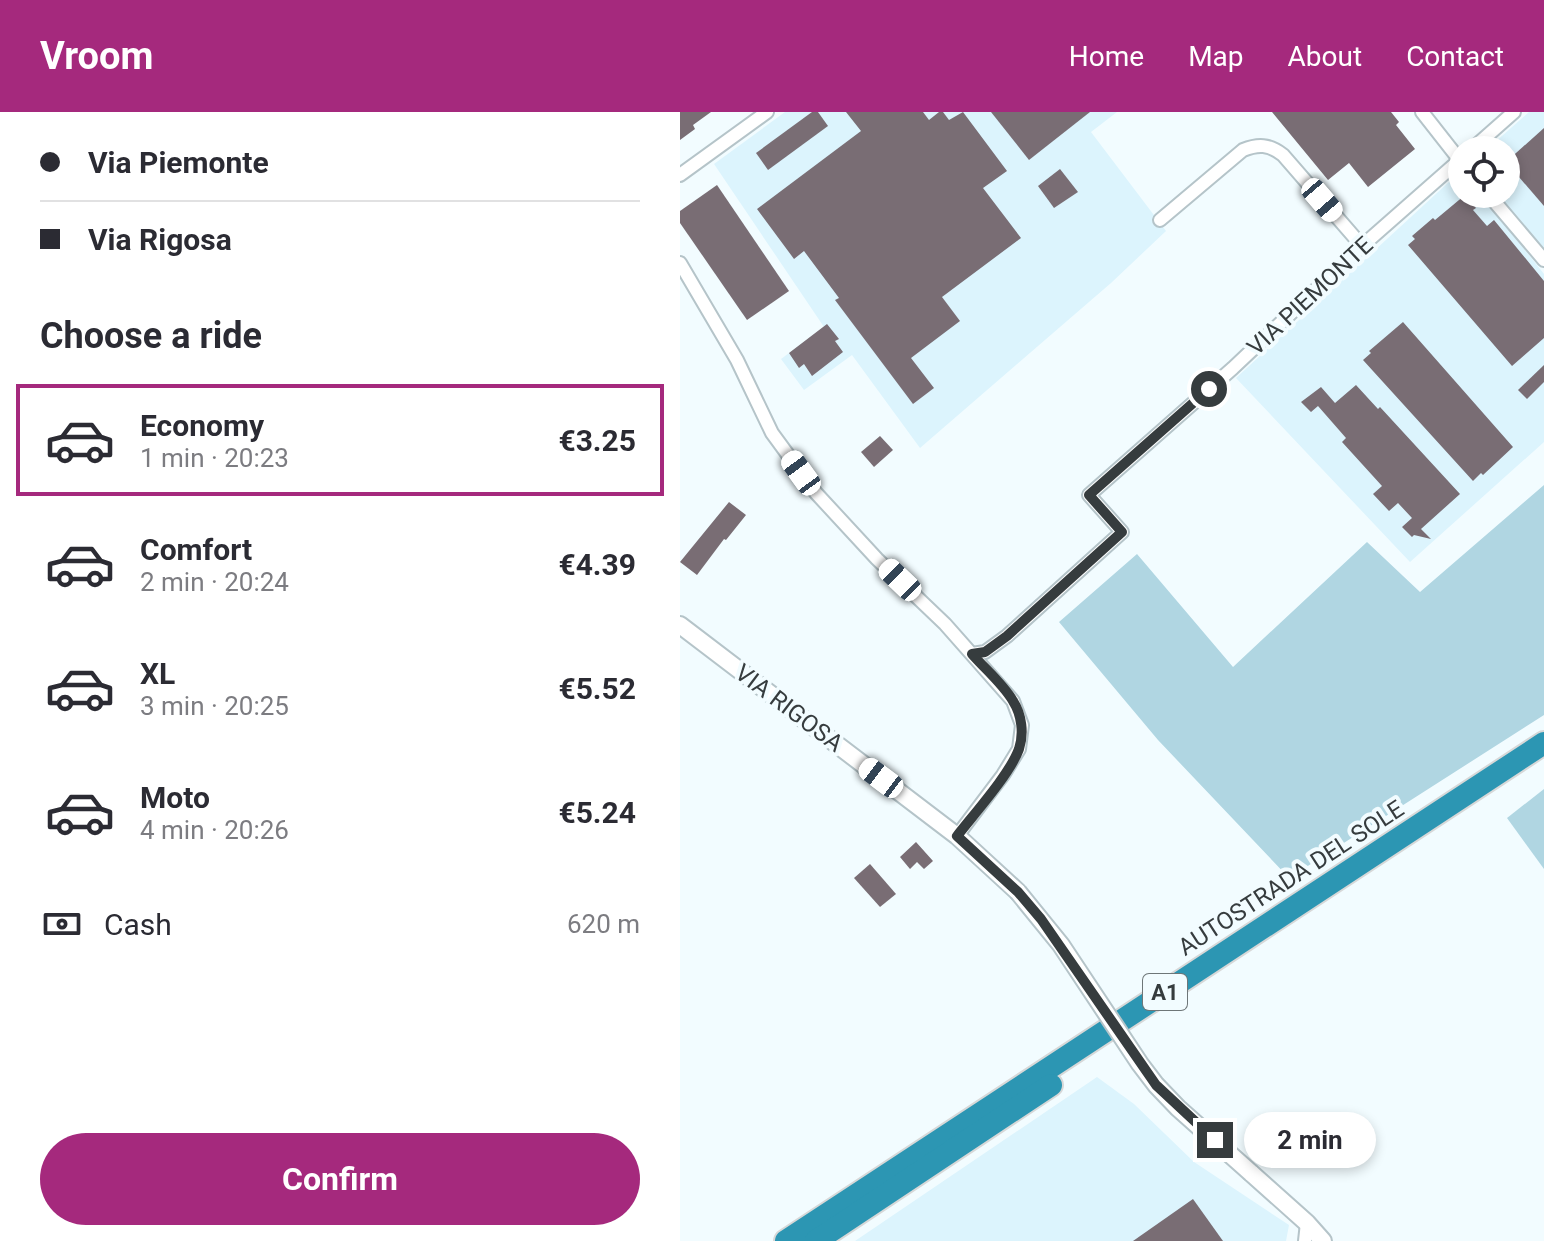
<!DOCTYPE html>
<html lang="en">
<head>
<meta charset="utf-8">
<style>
  :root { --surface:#fff; --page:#f2f2f3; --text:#2b2b33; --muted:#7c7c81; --line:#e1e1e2; --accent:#a5297d }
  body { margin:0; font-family:Roboto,sans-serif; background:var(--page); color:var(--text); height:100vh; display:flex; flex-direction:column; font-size:30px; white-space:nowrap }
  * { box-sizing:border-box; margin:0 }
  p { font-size:26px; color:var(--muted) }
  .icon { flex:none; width:44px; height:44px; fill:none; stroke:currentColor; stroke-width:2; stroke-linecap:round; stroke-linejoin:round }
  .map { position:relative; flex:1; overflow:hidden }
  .sheet { display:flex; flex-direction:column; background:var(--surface); width:680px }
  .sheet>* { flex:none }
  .top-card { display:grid; align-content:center; height:176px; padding:0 40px; background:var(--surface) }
  .buttons { position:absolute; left:768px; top:24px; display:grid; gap:16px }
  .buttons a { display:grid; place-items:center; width:72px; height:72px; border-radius:50%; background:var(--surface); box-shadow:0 4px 12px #0003; font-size:40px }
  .end { position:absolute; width:36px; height:36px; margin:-18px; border:10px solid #363c3e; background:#fff; box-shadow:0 0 0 4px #fff }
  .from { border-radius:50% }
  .bubble { position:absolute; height:56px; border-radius:28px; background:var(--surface); box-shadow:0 4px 12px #0003; font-size:26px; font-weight:700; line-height:56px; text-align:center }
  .car { position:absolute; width:24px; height:48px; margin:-24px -12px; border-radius:10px; box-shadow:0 0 6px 2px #0007; background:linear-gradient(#fff 24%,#345 0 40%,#fff 0 76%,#345 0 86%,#fff 0) }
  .top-card b { display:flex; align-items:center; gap:28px; height:76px; font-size:30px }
  .top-card b+b { border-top:2px solid var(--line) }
  .top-card i { width:20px; height:20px; background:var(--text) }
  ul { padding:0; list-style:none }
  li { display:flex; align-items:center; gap:24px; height:112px; margin:0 16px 12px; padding:0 24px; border:4px solid transparent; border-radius:0px }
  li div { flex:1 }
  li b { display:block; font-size:30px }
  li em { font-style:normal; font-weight:700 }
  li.on { border-color:var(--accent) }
  li>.icon { width:72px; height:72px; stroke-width:1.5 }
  h2 { padding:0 40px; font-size:36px; line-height:96px }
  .pay { display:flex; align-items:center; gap:20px; height:88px; padding:0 40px; font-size:30px }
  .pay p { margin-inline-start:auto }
  .button { display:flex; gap:16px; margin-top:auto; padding:16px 40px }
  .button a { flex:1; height:92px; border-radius:48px; background:var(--accent); color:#fff; font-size:32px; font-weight:700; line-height:92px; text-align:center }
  header { display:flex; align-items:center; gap:48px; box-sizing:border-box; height:112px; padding:0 40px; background:var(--accent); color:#fff }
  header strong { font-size:38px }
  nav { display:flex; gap:44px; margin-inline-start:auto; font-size:28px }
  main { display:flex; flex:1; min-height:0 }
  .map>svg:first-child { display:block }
  .built { fill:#dcf4fd }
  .green { fill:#b0d6e2 }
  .building { fill:#796d74 }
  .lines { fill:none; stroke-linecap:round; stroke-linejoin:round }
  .minor-casing { stroke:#b5c4c9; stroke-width:16 }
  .secondary-casing { stroke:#b5c4c9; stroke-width:20 }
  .motorway-casing { stroke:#d7d8d8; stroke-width:26 }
  .minor { stroke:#fff; stroke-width:12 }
  .secondary { stroke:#fff; stroke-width:16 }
  .motorway { stroke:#2c96b3; stroke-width:22 }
  .secondary-bridge-casing { stroke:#b5c4c9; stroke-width:20; stroke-linecap:butt }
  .secondary-bridge { stroke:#fff; stroke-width:16 }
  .route { stroke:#363c3e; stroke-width:10 }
  .labels { text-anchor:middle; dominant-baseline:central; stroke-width:8; stroke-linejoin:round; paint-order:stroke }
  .shield { fill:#f2fcff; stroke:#6e7678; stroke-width:2 }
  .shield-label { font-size:22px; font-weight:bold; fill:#363c3e }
  .street-label { font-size:24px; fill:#363c3e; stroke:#f2fcff }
</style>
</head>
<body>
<header>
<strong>Vroom</strong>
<nav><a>Home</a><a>Map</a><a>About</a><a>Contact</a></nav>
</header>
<main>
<section class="sheet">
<div class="top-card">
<b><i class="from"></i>Via Piemonte</b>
<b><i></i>Via Rigosa</b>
</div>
<h2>Choose a ride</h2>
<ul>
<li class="on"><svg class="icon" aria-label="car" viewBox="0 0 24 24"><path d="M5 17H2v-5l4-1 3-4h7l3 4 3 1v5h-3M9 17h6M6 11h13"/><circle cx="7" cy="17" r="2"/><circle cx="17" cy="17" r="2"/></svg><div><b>Economy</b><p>1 min · 20:23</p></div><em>€3.25</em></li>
<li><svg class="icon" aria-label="car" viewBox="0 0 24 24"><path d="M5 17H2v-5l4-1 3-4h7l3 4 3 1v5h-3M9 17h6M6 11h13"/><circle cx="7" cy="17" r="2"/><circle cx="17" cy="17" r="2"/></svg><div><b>Comfort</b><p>2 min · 20:24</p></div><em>€4.39</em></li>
<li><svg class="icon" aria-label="car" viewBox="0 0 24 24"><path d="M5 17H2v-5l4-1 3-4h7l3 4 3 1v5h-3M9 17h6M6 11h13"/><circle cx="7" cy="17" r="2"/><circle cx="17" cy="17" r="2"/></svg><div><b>XL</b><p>3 min · 20:25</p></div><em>€5.52</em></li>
<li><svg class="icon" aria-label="car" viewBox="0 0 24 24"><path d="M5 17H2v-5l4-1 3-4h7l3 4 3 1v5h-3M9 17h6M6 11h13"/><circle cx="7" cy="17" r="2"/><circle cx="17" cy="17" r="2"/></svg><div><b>Moto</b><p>4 min · 20:26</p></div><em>€5.24</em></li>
</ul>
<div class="pay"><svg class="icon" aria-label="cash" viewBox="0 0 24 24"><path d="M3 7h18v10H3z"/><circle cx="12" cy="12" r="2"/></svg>Cash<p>620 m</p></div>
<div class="button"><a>Confirm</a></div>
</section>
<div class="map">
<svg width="864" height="1129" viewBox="0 0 864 1129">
  <rect width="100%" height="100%" fill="#f2fcff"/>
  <g class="built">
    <polygon points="105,0 437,0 411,20 486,119 431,171 240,336 172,243 124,278 101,247 144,215 34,52"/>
    <polygon points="849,0 864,0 864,137 816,82 826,82 826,38 806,38"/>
    <polygon points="770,69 782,70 782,82 801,82 864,162 864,330 730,450 556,266"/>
    <polygon points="417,965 454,992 514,1050 609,1113 606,1129 175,1129"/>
  </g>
  <g class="green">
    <polygon points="864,373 864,603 609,766 478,628 379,510 457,442 553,555 687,430 740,480"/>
    <polygon points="864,677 864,757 827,706"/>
  </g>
  <g class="building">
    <polygon points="0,0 31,0 13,13 15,17 0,28"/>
    <polygon points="132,0 138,0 148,14 88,58 76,41"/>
    <polygon points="166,0 243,0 249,8 259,0 263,0 269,8 283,0 327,59 303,76 341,126 262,185 280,209 231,246 254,276 233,292 155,188 159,186 124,139 114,147 77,97 181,19"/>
    <polygon points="311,0 410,0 349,48"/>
    <polygon points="592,0 711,0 719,10 716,13 735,37 688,75 669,51 648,68"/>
    <polygon points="864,16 864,94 826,50"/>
    <polygon points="380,57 398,80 374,96 358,74"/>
    <polygon points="37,73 109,179 67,208 0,111 0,99"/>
    <polygon points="785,83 796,96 793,98 807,114 814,108 864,169 864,226 832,254 728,133 735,127 732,124 753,106 755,108"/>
    <polygon points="723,210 833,335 803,363 801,361 793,369 683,248 691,241 689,239"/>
    <polygon points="147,212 159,227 155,229 163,240 132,264 124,252 119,256 109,241"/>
    <polygon points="864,253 864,270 847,287 838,278"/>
    <polygon points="676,273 698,297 700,295 780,382 741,417 751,427 734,423 732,425 722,415 732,406 718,391 709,399 693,382 702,374 662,330 666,326 638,294 631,300 621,290 641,275 655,291"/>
    <polygon points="200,324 213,338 194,355 181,340"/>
    <polygon points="49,390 66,403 46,428 44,427 17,463 0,450"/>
    <polygon points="236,730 253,749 244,757 237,750 230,757 220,745"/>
    <polygon points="190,752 216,782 200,795 174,766"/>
    <polygon points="513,1087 543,1129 453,1129"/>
  </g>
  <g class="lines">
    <defs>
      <g id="minor">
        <polyline points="742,0 782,51"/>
        <polyline points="791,38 834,0"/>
        <polyline points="0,63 87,0"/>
        <polyline points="808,82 864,148"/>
        <path d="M480,108L563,38C578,32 589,32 603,43L682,134"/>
        <polyline points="0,151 57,248 92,321 136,381 197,447 265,512 333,589 342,613 339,637 323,663 277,724"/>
        <polyline points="292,542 305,540 327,524 442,420 409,383 553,256 682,134 782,46"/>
        <polyline points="625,1129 627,1111"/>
      </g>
      <g id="secondary">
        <polyline points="0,513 277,724 338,780"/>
        <polyline points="571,1061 627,1111 643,1129"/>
      </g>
      <g id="motorway">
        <polyline points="106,1129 864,631"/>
        <polyline points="136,1129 371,973"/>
      </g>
    </defs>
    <use href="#minor" class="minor-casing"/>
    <use href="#secondary" class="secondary-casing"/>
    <use href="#motorway" class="motorway-casing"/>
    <use href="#minor" class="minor"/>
    <use href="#secondary" class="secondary"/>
    <use href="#motorway" class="motorway"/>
    <defs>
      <polyline id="secondary-bridge" points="338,780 381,833 460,952 476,973 498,996 571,1061"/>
    </defs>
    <use href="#secondary-bridge" class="secondary-bridge-casing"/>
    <use href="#secondary-bridge" class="secondary-bridge"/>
  </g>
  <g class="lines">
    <path class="route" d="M529,277L409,383L442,420L327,524L305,540L292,542C305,557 323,572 333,589C342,603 344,622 339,637C330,662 294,702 277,724L338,780L361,807L476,973L535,1028"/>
  </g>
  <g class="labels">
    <rect class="shield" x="463" y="862" width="44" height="36" rx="6"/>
    <g class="shield-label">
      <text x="485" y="880">A1</text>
    </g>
    <g class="street-label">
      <text transform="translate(630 184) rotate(-43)">VIA PIEMONTE</text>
      <text transform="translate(109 596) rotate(37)">VIA RIGOSA</text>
      <text transform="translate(611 766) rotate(-33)">AUTOSTRADA DEL SOLE</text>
    </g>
  </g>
</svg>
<div class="buttons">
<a><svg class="icon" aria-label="locate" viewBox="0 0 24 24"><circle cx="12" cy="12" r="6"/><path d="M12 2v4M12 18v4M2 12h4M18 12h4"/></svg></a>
</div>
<i class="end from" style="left:529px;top:277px"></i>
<i class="end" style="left:535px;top:1028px"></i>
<div class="bubble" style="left:564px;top:1000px;width:132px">2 min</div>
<i class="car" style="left:642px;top:88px;rotate:139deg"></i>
<i class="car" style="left:121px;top:361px;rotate:324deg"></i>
<i class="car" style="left:220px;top:468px;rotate:314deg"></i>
<i class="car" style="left:201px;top:666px;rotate:307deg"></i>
</div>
</main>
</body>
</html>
